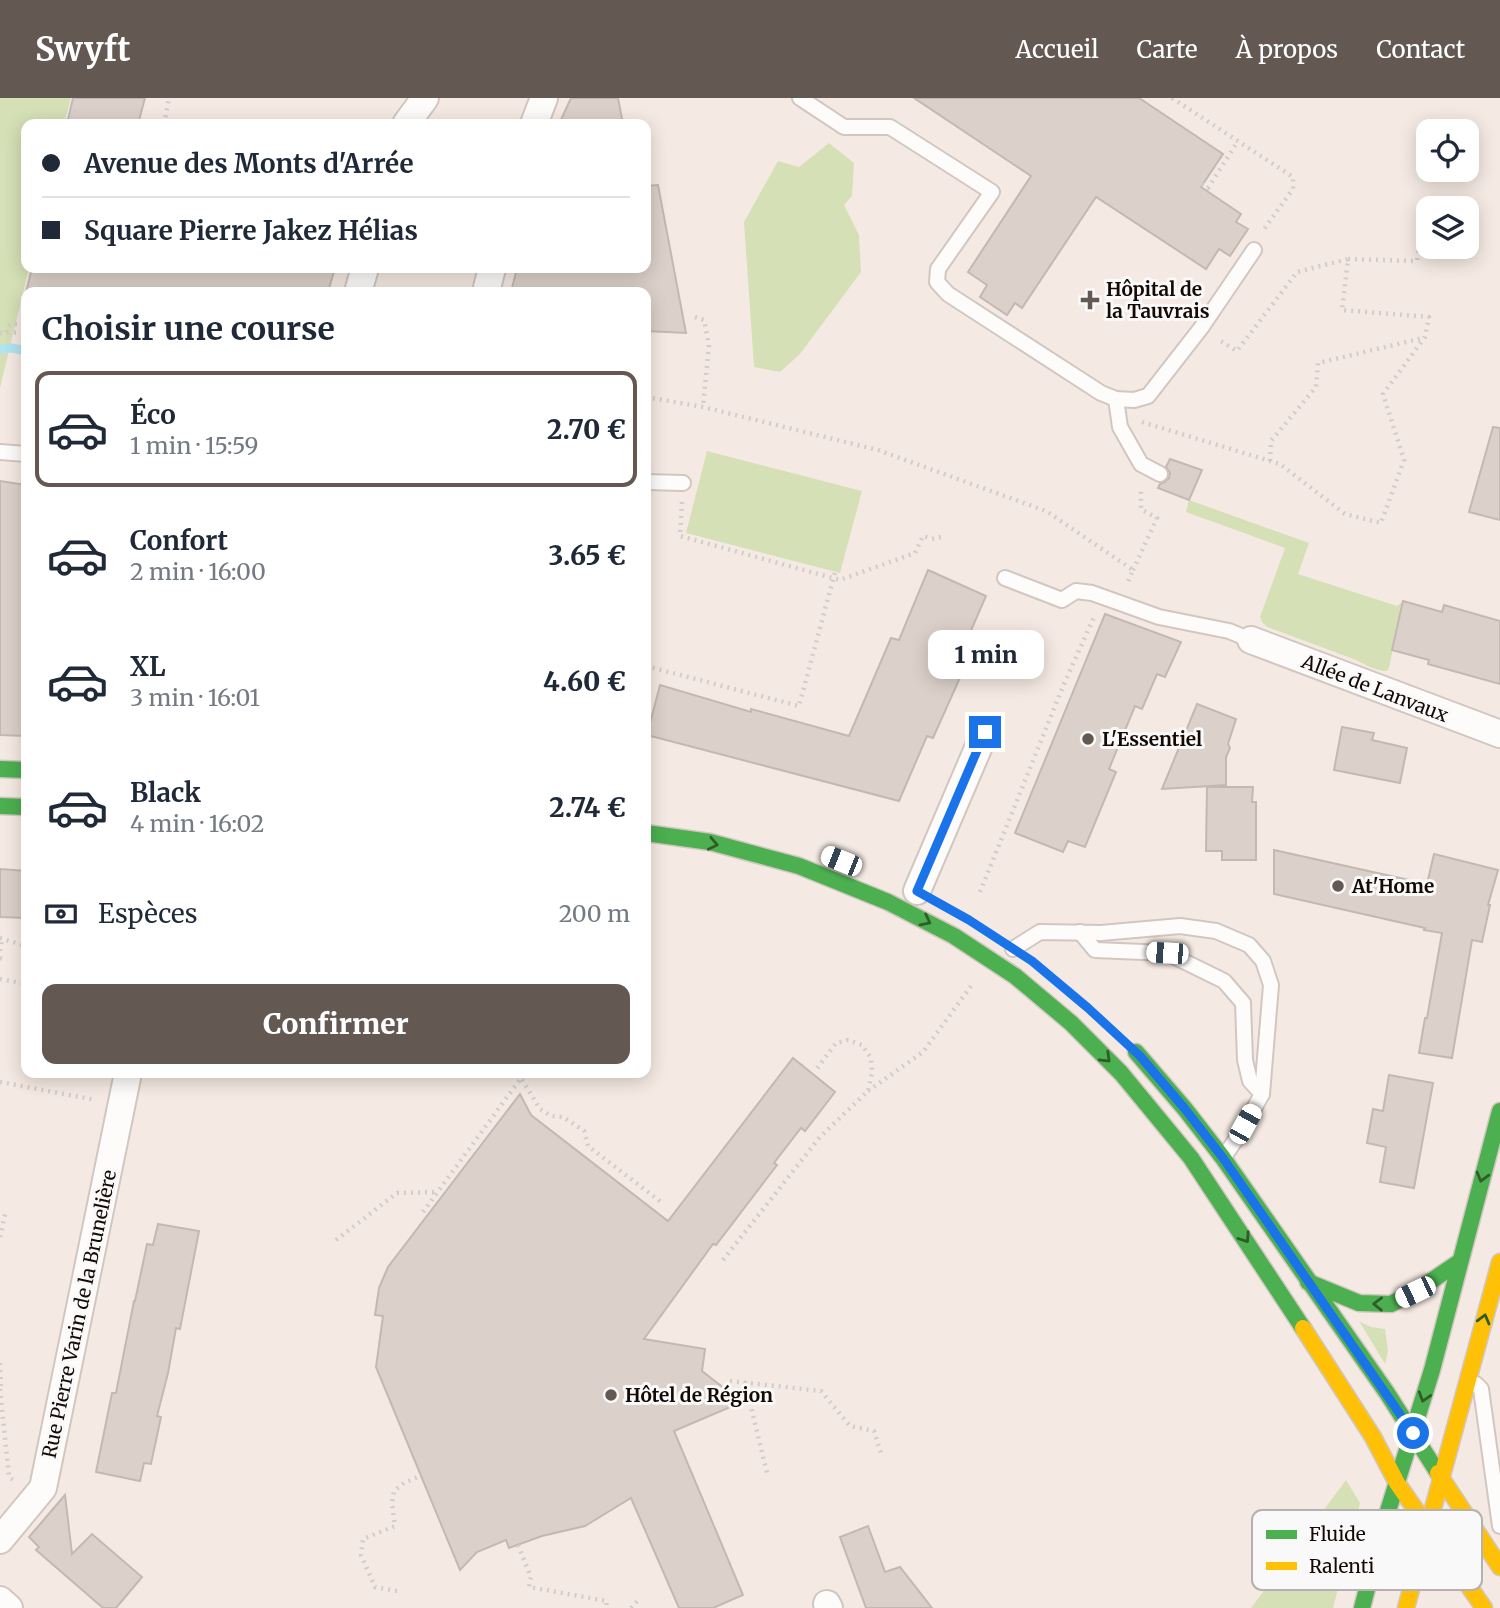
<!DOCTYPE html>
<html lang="fr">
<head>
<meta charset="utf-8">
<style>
  :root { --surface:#fff; --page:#f2f2f3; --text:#1f2937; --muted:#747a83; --line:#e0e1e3; --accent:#635852 }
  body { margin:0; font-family:Merriweather,serif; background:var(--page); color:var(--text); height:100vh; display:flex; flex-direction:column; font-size:26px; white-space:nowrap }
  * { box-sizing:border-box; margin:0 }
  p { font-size:23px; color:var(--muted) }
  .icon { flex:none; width:38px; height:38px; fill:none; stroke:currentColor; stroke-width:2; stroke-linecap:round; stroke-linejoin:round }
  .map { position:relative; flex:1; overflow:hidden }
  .side { position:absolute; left:21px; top:189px; width:630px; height:791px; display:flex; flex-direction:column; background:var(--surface); border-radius:14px; box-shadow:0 4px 18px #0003 }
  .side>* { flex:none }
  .hud { position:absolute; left:21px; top:21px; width:630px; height:154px; border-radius:14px; box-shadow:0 4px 18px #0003; display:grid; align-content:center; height:154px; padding:0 21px; background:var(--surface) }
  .fabs { position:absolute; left:1416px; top:21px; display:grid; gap:14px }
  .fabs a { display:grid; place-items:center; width:63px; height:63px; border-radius:14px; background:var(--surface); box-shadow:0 4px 18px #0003; font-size:35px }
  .end { position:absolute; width:32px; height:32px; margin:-16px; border:9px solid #1a73e8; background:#fff; box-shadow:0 0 0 4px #fff }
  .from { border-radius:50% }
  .bubble { position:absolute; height:49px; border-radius:14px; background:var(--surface); box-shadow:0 4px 18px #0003; font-size:23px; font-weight:800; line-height:49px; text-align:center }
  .car { position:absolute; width:21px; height:42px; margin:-21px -10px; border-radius:9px; box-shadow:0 0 5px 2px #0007; background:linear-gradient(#fff 24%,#345 0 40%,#fff 0 76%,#345 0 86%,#fff 0) }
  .hud b { display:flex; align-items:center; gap:24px; height:66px; font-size:26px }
  .hud b+b { border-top:2px solid var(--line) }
  .hud i { width:18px; height:18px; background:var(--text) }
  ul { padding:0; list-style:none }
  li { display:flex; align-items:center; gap:21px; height:116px; margin:0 14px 10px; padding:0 7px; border:4px solid transparent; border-radius:14px }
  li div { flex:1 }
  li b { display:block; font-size:26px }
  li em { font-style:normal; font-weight:800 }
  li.current { border-color:var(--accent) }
  li>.icon { width:63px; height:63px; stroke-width:1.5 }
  h2 { padding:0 21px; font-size:32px; line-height:84px }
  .pay { display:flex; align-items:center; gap:18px; height:77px; padding:0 21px; font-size:26px }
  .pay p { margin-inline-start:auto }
  .action { display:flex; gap:14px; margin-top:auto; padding:14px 21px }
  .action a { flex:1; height:80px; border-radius:14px; background:var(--accent); color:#fff; font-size:28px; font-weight:800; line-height:80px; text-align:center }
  header { display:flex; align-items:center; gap:42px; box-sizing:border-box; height:98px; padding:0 35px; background:var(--accent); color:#fff }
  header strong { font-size:33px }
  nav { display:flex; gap:38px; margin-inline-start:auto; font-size:24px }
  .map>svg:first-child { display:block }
  .green { fill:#d6e0b6 }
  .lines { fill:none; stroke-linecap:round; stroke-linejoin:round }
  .stream { stroke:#b0e4f1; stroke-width:9 }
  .building { fill:#dcd1ca; stroke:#c4b9b2; stroke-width:2 }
  .lane-casing { stroke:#d2c7c0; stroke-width:18 }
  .street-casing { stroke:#d2c7c0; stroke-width:30 }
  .fast-casing { stroke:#d2c7c0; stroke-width:19 }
  .slow-casing { stroke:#d2c7c0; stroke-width:19 }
  .path { stroke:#d1cdcb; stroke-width:4.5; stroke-dasharray:2 5; stroke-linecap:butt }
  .lane { stroke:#fefcfb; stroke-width:14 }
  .street { stroke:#fefcfb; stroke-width:26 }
  .fast { stroke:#4caf50; stroke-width:16 }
  .slow { stroke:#ffc107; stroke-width:16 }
  .oneway { stroke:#305c2a }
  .route { stroke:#1a73e8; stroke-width:9 }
  .poi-dot { fill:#635852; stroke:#f9f9f9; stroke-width:2.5 }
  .labels { text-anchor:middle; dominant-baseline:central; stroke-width:6; stroke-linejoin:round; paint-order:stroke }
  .poi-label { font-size:19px; font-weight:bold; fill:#140904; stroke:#f9f9f9; text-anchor:start }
  .street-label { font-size:19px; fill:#140904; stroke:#f9f9f9 }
  .key { fill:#f9f9f9; stroke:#b4b1b0; stroke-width:2 }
  .key-label { font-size:19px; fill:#140904 }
</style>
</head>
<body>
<header>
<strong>Swyft</strong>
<nav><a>Accueil</a><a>Carte</a><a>À propos</a><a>Contact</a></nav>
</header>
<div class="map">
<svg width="1500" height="1510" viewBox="0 0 1500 1510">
  <rect width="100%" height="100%" fill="#f5eae3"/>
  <g class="green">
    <polygon points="0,0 71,0 64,26 26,26 26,170 29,170 0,290"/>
    <polygon points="829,45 854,65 852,98 844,107 859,137 861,174 800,256 780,274 754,269 744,124 778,63 799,69"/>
    <polygon points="707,353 862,393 840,475 686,435"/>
    <path d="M1189,402L1309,445L1298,476L1397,508L1403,503L1389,570L1387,573C1376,573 1366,567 1356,562L1267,529L1262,524L1260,519L1285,450L1186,414Z"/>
    <polygon points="1359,1223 1371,1229 1385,1231 1388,1253 1385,1266"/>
    <polygon points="1346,1382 1360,1405 1333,1510 1251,1510"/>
  </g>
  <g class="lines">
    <polyline class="stream" points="0,251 12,250 26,253"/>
  </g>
  <g class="building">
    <polygon points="73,0 145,0 138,26 67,26"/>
    <polygon points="571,0 618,0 623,26 559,26"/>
    <polygon points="914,0 1139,0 1223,56 1201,89 1241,116 1236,124 1248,131 1230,158 1219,151 1206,171 1096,99 1022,210 1015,205 1007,217 980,199 987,187 968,174 1031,78"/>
    <polygon points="658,87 686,235 646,233 646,194 511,194 517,170 646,170 646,88"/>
    <polygon points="32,170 217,170 216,172 265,174 266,170 335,170 328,194 26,194"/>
    <polygon points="1493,329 1500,330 1500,422 1469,414"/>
    <polygon points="1170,361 1202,372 1189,402 1158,390 1160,386 1165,384 1169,380 1170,375 1166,369"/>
    <polygon points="0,383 26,387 26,538 22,564 26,564 26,638 0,637"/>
    <polygon points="928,472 986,498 955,569 963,573 933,640 927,638 899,703 647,637 660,587 751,614 751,611 849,638 891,540 899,542"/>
    <polygon points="1403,503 1442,514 1444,507 1500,523 1500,586 1428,566 1429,562 1392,552"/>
    <polygon points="1105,516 1181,544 1165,579 1157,576 1142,611 1135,608 1109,671 1116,674 1085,749 1068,743 1063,754 1015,735"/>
    <polygon points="1197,606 1236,621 1228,646 1230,650 1226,659 1226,687 1162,691"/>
    <polygon points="1342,629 1374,635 1372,642 1407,650 1400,685 1334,672"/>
    <polygon points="1207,689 1253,689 1252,704 1256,704 1256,762 1222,762 1222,753 1206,753"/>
    <polygon points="1274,752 1427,786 1434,756 1498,772 1488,807 1490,807 1482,844 1472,842 1452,960 1419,955 1425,920 1427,920 1442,835 1424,832 1425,830 1274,796"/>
    <polygon points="0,771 26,773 26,820 0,819"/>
    <polygon points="793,960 835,994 805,1033 801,1030 774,1065 777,1067 716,1147 713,1146 644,1241 705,1251 702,1273 742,1304 674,1333 743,1497 713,1510 679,1510 631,1400 585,1428 542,1438 509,1450 506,1442 477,1454 460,1472 376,1269 383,1218 375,1217 379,1190 388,1169 520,996 531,1017 668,1123"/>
    <polygon points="1389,977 1433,985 1414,1090 1380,1084 1386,1049 1367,1045 1373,1011 1383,1013"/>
    <polygon points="158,1126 199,1133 180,1231 176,1230 168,1275 157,1318 161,1319 151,1366 144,1365 140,1383 96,1374 112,1295 116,1295 134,1203 135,1203 147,1146 153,1147"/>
    <polygon points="65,1397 72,1456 92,1436 142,1479 116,1510 103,1510 36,1452 39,1449 29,1439"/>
    <polygon points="868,1428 885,1474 900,1469 932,1510 866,1510 840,1439"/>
  </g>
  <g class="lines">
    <defs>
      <g id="lane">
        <polyline points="800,0 844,29 890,29 992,94 938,171 937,184 948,196 1101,295 1116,301 1134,302 1148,298 1201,230 1254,152"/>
        <polyline points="1116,301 1120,329 1141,366 1160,376"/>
        <polyline points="0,354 26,356"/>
        <polyline points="646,384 683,385"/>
        <polyline points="1005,480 1062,502 1076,493 1092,495 1159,519 1229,533 1251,542"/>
        <polyline points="1080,834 1095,852 1167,855 1224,883 1243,905 1245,962 1250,983 1262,996"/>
        <polyline points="1013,851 1040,834 1101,835 1180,828 1216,833 1249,847 1263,863 1271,887 1262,996 1242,1032 1224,1059"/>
        <polyline points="1476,1286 1481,1291 1500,1428"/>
      </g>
      <g id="street">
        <polyline points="406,26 425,0"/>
        <polyline points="534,26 544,0"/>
        <polyline points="358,194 365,170"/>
        <polyline points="486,194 492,170"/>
        <polyline points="1251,542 1500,636"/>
        <polyline points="917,793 985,634"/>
        <polyline points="0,1442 43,1390 128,975"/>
        <polyline points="0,1502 9,1510"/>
        <polyline points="827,1506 829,1510"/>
      </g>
      <g id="fast">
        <polyline points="0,671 26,672"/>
        <polyline points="0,708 26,709"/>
        <polyline points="646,735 710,744 799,768 888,804 954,838 1015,878 1071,925 1121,975 1191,1060 1303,1230"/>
        <polyline points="1136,954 1185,1011 1223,1060 1387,1295 1438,1375"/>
        <polyline points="1308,1184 1359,1205 1391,1206 1415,1194 1459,1164"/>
        <polyline points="1362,1510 1384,1426 1432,1272 1500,1013"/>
      </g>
      <g id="slow">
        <polyline points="1303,1230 1373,1339 1397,1385 1484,1510"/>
        <polyline points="1438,1375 1500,1469"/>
        <polyline points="1406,1510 1500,1164"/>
      </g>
    </defs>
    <use href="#lane" class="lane-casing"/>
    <use href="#street" class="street-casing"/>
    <use href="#fast" class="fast-casing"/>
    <use href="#slow" class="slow-casing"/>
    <g class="path">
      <polyline points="1172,0 1293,79 1293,91 1262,134"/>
      <polyline points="164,26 169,0"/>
      <polyline points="1202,86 1208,90 1238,43"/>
      <polyline points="1348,161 1417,163 1423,118"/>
      <polyline points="695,219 704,222 709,247 703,309"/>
      <polyline points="6,234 8,228 11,226 25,226 26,216"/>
      <polyline points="0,235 26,234"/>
      <polyline points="646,299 703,309 878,352 1046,413 1133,472 1127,486"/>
      <polyline points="1142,324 1280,366 1345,416 1381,425 1404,362 1383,296 1425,239 1429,219 1342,212 1348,161 1297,174 1237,253 1219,242"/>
      <polyline points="1270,363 1271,343 1316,289 1318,265 1423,240"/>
      <polyline points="682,404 680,438 840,482 915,455 923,438 932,441 941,439"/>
      <polyline points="1133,472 1157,420 1141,411 1141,390"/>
      <polyline points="646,568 799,608 835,474"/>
      <polyline points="980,794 1064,586 1094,519"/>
      <polyline points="0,840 26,848"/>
      <polyline points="0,853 2,841"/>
      <polyline points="0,860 6,862"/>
      <polyline points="0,881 26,886"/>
      <polyline points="0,984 96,1002"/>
      <polyline points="868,993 923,954 971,888"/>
      <polyline points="423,1114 521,980 540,1011 551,1018 563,1019 584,1033 588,1048 661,1104"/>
      <polyline points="0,1139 6,1112"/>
      <polyline points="336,1142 397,1095 438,1094"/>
      <polyline points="723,1162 820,1039 868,993 872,975 871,960 862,947 848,942 836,945 816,972"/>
      <polyline points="0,1265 1,1291"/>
      <polyline points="730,1283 821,1293 850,1328 874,1333 881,1355"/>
      <polyline points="745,1284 767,1375"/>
      <polyline points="0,1291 9,1379 13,1382"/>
      <polyline points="518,1447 531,1479 529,1489 607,1503 606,1510"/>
      <polyline points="397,1493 375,1489 361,1457 363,1441 395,1428 392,1405 394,1393 404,1385 420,1378"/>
      <polyline points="631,1510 639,1501"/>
    </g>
    <use href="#lane" class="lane"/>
    <use href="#street" class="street"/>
    <use href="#fast" class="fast"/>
    <use href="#slow" class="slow"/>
  </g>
  <defs><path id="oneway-chevron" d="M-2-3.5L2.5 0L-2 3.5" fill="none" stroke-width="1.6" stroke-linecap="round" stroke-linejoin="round" transform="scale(1.75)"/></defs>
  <g class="oneway">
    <use href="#oneway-chevron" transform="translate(713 746) rotate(12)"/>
    <use href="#oneway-chevron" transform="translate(926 823) rotate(27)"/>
    <use href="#oneway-chevron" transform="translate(1106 960) rotate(44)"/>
    <use href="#oneway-chevron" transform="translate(1482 1079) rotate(105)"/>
    <use href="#oneway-chevron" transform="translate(1245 1140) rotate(56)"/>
    <use href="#oneway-chevron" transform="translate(1378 1206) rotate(-179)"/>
    <use href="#oneway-chevron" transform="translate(1484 1221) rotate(-75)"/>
    <use href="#oneway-chevron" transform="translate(1424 1299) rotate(107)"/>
  </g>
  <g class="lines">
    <polyline class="route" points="985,634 917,793 969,822 1032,863 1088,910 1140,958 1185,1011 1223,1060 1413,1335"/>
  </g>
  <g class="poi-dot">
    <path d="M1086.5 191.5h7v7h7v7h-7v7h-7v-7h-7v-7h7z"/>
    <circle cx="1088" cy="641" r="7"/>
    <circle cx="1338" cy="788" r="7"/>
    <circle cx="611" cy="1297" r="7"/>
  </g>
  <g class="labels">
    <g class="poi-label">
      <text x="1106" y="191">Hôpital de<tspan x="1106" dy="22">la Tauvrais</tspan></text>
      <text x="1102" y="641">L'Essentiel</text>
      <text x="1352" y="788">At'Home</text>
      <text x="625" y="1297">Hôtel de Région</text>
    </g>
    <g class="street-label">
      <text transform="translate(1375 590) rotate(21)">Allée de Lanvaux</text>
      <text transform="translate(79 1216) rotate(-78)">Rue Pierre Varin de la Brunelière</text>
    </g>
  </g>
  <rect x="1252" y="1412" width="230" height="80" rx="10" class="key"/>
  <rect x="1266" y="1432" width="31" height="9" fill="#4caf50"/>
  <rect x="1266" y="1464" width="31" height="8" fill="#ffc107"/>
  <g class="key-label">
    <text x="1309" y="1443">Fluide</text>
    <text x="1309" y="1475">Ralenti</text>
  </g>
</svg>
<div class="fabs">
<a><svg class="icon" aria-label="locate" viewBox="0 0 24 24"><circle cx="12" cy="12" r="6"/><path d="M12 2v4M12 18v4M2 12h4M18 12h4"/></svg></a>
<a><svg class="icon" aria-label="layers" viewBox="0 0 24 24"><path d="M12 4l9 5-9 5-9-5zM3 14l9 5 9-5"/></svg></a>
</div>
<i class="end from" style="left:1413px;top:1335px"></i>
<i class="end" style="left:985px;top:634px"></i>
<div class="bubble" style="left:928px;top:532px;width:116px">1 min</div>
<i class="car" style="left:841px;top:763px;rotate:292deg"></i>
<i class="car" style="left:1167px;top:855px;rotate:273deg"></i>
<i class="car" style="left:1245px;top:1026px;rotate:29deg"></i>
<i class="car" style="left:1415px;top:1194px;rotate:244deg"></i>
<div class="hud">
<b><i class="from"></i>Avenue des Monts d'Arrée</b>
<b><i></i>Square Pierre Jakez Hélias</b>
</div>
<section class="side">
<h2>Choisir une course</h2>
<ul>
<li class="current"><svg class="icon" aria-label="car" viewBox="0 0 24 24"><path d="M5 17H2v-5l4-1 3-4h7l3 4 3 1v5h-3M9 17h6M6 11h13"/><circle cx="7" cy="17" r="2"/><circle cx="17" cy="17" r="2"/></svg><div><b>Éco</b><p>1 min · 15:59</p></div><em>2.70 €</em></li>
<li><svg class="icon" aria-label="car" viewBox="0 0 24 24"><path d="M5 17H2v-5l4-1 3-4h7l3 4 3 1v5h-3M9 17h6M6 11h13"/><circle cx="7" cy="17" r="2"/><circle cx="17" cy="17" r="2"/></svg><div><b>Confort</b><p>2 min · 16:00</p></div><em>3.65 €</em></li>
<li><svg class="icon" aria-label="car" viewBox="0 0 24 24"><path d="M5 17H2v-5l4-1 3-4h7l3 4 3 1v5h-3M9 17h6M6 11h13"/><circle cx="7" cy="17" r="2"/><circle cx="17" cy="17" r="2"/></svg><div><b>XL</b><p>3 min · 16:01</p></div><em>4.60 €</em></li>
<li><svg class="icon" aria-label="car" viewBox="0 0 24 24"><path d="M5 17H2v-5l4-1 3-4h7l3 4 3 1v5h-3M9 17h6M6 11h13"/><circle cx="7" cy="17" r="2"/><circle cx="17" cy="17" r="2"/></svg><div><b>Black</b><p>4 min · 16:02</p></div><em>2.74 €</em></li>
</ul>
<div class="pay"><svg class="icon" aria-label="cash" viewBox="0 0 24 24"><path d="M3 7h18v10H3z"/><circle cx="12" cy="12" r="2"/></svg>Espèces<p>200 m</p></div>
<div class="action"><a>Confirmer</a></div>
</section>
</div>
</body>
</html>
